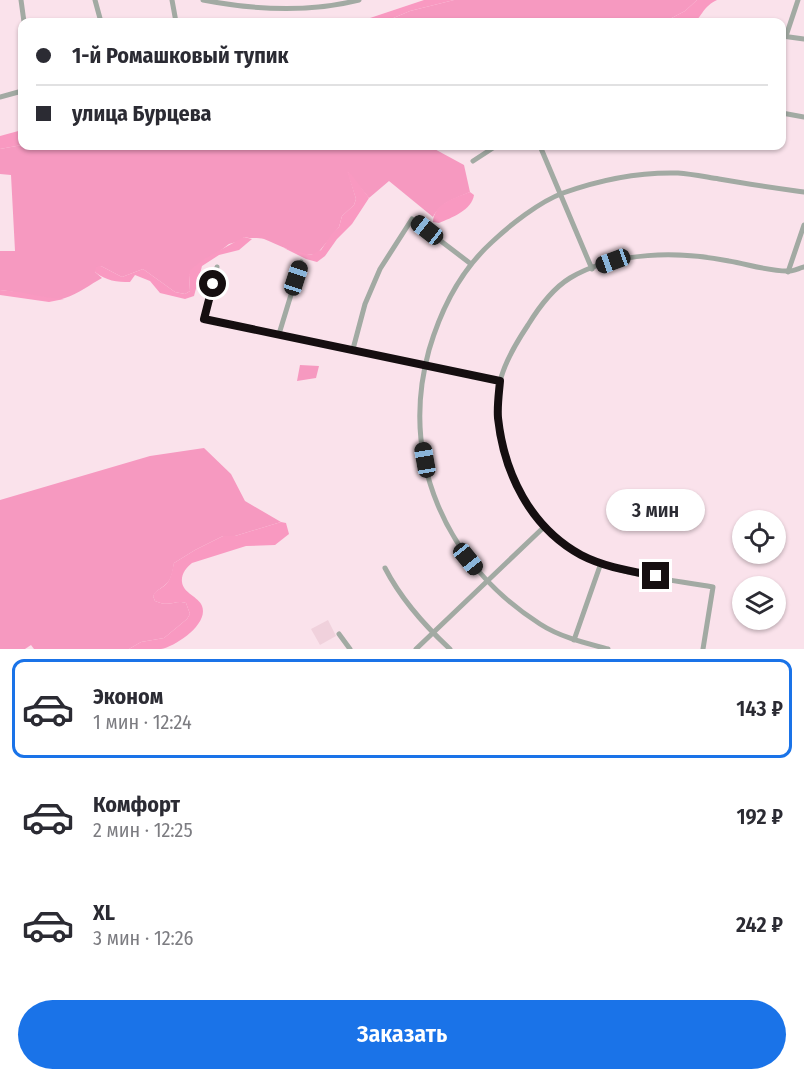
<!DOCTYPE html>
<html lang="ru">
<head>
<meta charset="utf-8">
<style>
  :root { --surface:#fff; --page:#f7f7f7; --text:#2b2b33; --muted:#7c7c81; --line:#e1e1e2; --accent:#1a73e8 }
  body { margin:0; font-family:"Fira Sans Condensed",sans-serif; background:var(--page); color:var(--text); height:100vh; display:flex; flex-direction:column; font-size:22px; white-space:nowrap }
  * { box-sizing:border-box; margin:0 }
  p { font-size:20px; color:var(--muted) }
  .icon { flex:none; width:33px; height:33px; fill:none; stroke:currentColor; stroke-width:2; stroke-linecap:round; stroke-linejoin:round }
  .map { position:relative; height:649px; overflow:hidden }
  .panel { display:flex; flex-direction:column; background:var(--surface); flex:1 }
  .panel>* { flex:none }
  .banner { position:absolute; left:18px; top:18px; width:768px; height:132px; border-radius:12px; box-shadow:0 2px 4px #0004; display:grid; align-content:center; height:132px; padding:0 18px; background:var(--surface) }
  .fabs { position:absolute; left:732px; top:510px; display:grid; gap:12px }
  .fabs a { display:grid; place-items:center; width:54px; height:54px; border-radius:50%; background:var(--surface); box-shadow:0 2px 4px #0004; font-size:30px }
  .end { position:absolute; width:27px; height:27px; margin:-14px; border:8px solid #150e10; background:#fff; box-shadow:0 0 0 3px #fff }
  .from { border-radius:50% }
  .bubble { position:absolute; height:42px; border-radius:21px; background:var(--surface); box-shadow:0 2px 4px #0004; font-size:20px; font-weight:600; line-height:42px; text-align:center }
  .car { position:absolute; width:18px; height:36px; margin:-18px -9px; border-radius:8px; box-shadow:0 0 4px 2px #0007; background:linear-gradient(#222 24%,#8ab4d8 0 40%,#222 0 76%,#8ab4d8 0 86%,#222 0) }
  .banner b { display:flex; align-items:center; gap:21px; height:57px; font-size:22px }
  .banner b+b { border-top:2px solid var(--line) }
  .banner i { width:15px; height:15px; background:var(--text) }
  ul { padding:10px 0 0; list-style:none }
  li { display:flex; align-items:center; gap:18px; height:99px; margin:0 12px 9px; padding:0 6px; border:3px solid transparent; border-radius:12px }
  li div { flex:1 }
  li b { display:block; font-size:22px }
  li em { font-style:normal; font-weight:600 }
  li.current { border-color:var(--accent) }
  li>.icon { width:54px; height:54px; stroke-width:1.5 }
  .primary-button { display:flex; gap:12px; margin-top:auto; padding:12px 18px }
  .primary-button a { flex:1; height:69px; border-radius:36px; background:var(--accent); color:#fff; font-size:24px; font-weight:600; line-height:69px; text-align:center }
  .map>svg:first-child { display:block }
  .built { fill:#f0d1dc }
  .green { fill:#f699c0 }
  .forest { fill:#f999c1 }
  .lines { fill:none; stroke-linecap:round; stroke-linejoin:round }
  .minor { stroke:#a2aaa3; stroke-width:5 }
  .route { stroke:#150e10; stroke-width:8 }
</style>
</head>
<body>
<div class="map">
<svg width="804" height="649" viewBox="0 0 804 649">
  <rect width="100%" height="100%" fill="#fae2eb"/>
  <polygon class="built" points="328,620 336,636 320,645 311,629"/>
  <g class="green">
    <polygon points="454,0 697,0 685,11 664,22 384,22 410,11"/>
    <path d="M22,145L429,146L464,165L470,192C454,199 441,202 433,217L389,181L369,198L348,172L356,199L354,205L342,216L339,227L317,254C300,258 280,245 264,239C258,237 251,239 244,237L240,241L229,244L189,275L190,291L185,294L175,292L143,269L122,277L101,266L95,272L102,278C91,284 78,294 65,298C49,304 18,291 0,290V251H15L11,175L0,174V149Z"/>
    <polygon points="300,365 319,366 316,378 297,381"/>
    <path d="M204,448L231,474L245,501L281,522L235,536H223L195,550L174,563C173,569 172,577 168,582C163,588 157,589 153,596L155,601C171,608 174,599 186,603L190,614L187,619L164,638L141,642L129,649H34L31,645L25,649H0V500L150,456Z"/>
  </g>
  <g class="forest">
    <polygon points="424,0 454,0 410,11 384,22 358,22"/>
    <path d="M697,0H717C703,7 704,13 695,22H664L685,11Z"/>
    <polygon points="22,130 22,145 0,149 0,136"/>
    <polygon points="347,171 352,175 369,198 352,224 337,239 325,256 317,262 306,259 284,248 311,255 321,250 331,235 339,227 342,216 354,205 356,199"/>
    <path d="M470,192L474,195C472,210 451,218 439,223L433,222C434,203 455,198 470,192Z"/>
    <path d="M244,237L252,239L239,250L219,255L202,266L194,296L185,299L160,293L150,281L135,275L130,282C117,282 106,281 95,272L96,267L101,266L122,277L143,269L175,292L185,294L190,291L189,275L190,270L204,259Z"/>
    <path d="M0,290C22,291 42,298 64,299L49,302L0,295Z"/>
    <path d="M281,522L286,523L289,534L275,545L246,546L192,563C186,568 181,574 182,582C183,593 199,597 202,606C209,624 176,646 161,649C151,649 139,649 129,649L141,642L164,638L187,619L190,614L186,603C174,599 171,608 155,601L153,596C156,590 159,590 164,586C171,581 172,571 174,563L195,550L223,536H235Z"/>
  </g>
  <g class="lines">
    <g class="minor">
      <polyline points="21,0 24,22"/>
      <polyline points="95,0 101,22"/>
      <polyline points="172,0 176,22"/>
      <path d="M203,0C255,10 308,13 359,0"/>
      <polyline points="782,36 804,39"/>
      <polyline points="786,36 798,0"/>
      <polyline points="0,97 22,91"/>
      <polyline points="782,113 804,117"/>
      <polyline points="540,146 592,269"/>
      <polyline points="473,161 496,146"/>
      <polyline points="217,267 204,319 500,381"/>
      <polyline points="788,272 804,225"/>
      <polyline points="279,334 301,262"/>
      <polyline points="353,349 365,304 380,269 412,219 471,264"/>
      <path d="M385,568C401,599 424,625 450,649"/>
      <polyline points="339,634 350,649"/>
      <polyline points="574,640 601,563"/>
      <polyline points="416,649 544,527"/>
      <path d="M608,649C585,643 560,637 540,624C446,564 399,459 429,350C441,309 460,271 492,242C510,225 539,202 563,193C599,180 640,172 678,173C692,174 706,177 719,179C747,184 776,188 804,192"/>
      <path d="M703,649L713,587C664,578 604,575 563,543C519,509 488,437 500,382C504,363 518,340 528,325C539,307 552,289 570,278C616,251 678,251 729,261C747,264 768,271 787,271C792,272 799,268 804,267"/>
    </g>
  </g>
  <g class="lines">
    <path class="route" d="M213,284L204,319L500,381C499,393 497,406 498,418C504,473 530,527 581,555C604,567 630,571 656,576"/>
  </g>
</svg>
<div class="fabs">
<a><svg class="icon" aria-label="locate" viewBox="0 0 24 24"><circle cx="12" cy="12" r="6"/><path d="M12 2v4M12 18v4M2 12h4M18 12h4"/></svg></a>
<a><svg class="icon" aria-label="layers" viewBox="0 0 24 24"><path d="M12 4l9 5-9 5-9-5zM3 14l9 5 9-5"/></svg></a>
</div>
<i class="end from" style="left:213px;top:284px"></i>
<i class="end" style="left:656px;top:576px"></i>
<div class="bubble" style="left:606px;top:489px;width:99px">3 мин</div>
<i class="car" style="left:427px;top:230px;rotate:308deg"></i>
<i class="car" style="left:613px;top:261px;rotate:250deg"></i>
<i class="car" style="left:296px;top:278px;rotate:18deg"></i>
<i class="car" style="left:425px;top:460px;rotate:350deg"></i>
<i class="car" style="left:468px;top:559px;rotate:141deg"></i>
<div class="banner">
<b><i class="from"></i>1-й Ромашковый тупик</b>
<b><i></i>улица Бурцева</b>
</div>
</div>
<section class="panel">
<ul>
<li class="current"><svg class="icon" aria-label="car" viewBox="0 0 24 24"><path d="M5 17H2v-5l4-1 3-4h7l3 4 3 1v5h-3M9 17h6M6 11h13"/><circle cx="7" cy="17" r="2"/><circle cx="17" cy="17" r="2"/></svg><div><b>Эконом</b><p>1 мин · 12:24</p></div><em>143 ₽</em></li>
<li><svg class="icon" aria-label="car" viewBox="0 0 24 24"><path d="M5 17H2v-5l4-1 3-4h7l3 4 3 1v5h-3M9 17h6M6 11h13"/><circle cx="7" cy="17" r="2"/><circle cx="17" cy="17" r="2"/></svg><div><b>Комфорт</b><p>2 мин · 12:25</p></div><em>192 ₽</em></li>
<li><svg class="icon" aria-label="car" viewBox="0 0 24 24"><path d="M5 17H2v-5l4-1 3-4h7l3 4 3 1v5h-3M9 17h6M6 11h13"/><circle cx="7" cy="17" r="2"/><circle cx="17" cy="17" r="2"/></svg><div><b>XL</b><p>3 мин · 12:26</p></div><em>242 ₽</em></li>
</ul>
<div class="primary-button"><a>Заказать</a></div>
</section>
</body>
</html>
